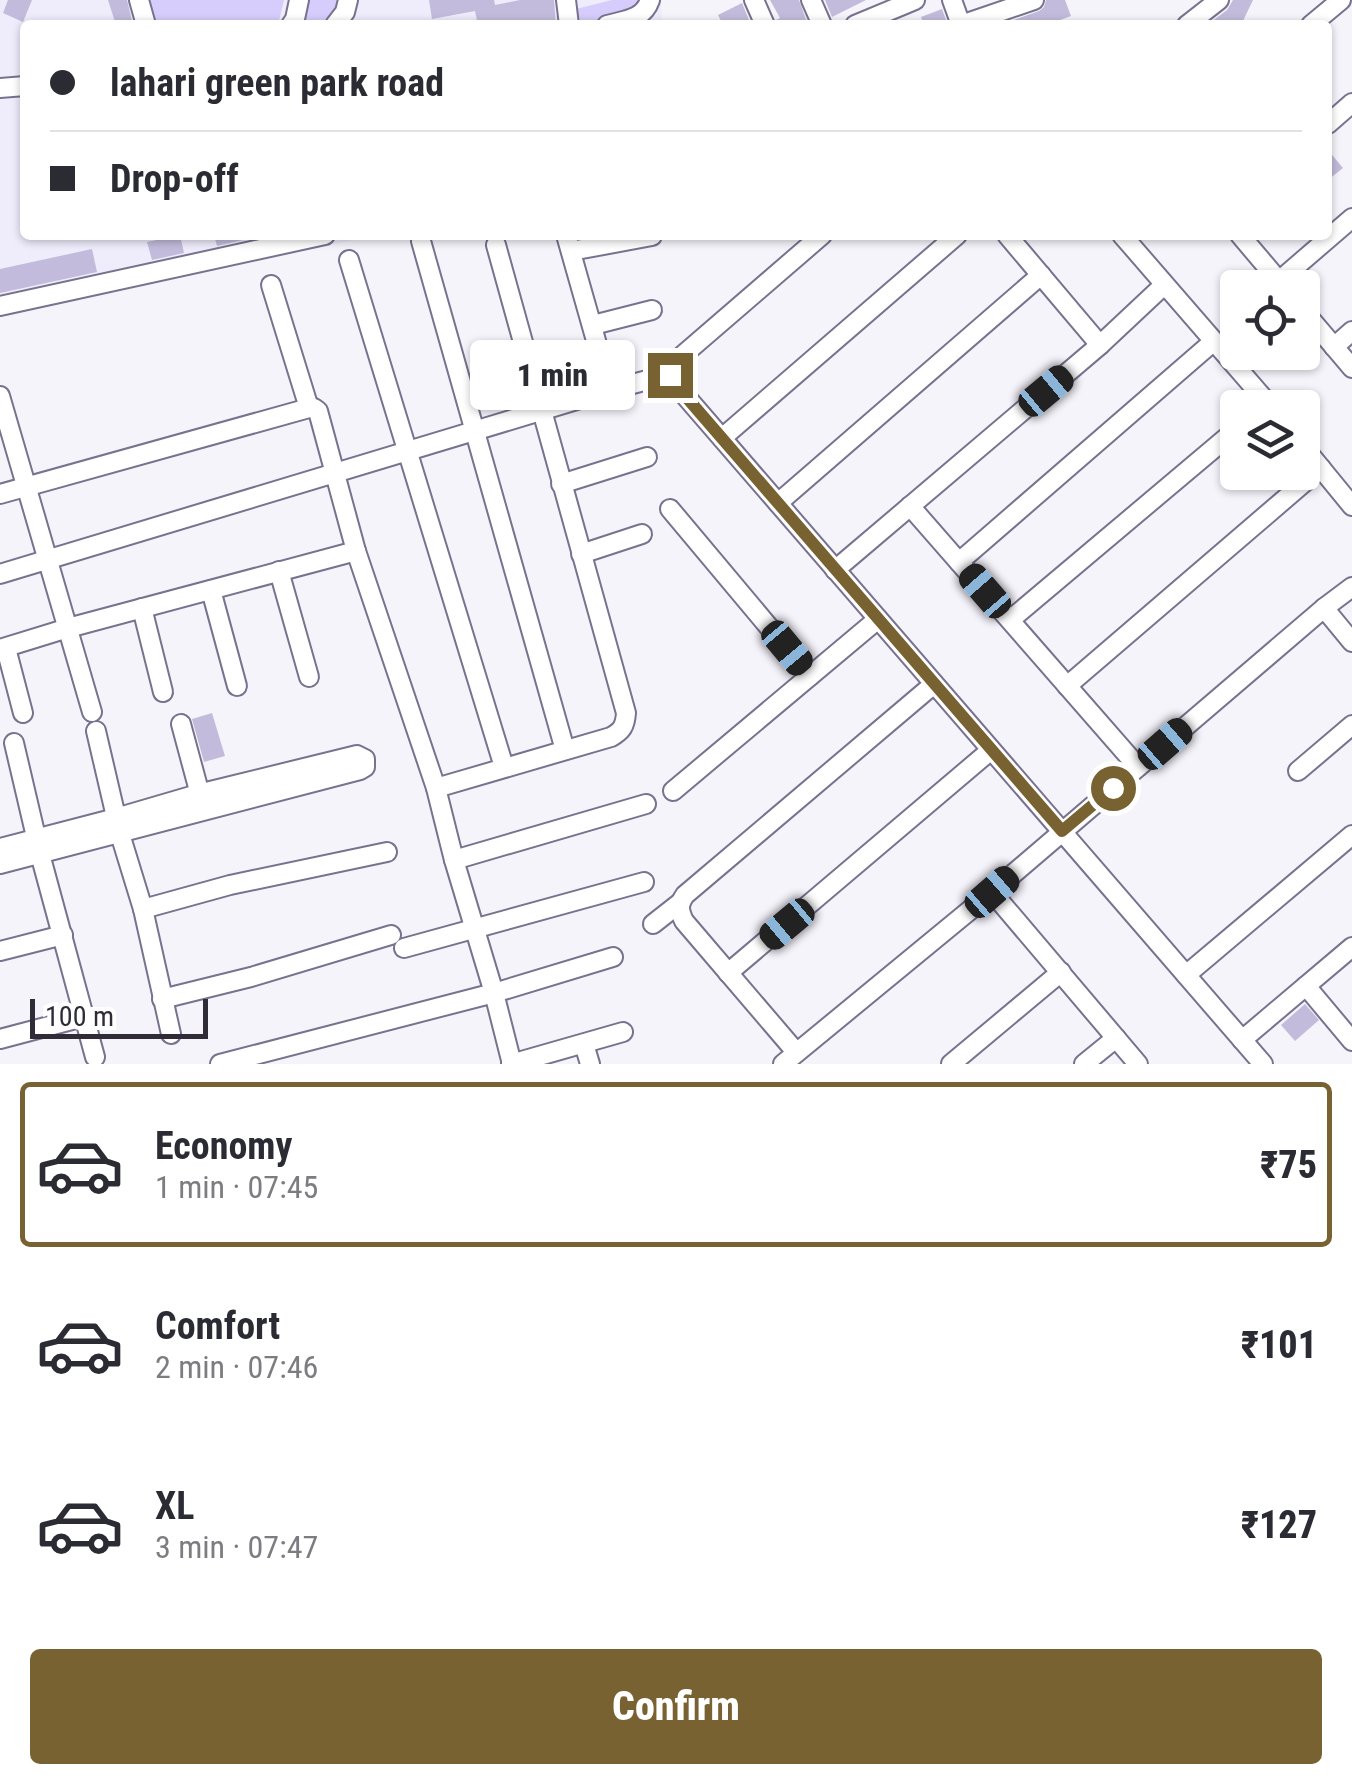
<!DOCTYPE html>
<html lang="en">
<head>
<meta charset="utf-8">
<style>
  :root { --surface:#fff; --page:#f7f7f7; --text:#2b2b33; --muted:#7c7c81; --line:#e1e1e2; --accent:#796232 }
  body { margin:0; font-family:"Roboto Condensed",sans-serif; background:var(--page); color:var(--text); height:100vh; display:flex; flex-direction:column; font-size:38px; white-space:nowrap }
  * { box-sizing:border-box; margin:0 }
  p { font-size:32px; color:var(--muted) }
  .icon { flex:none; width:55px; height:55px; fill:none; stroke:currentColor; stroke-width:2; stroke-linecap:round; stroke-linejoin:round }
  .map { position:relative; height:1064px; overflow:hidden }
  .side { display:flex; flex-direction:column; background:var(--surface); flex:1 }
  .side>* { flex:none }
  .top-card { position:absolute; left:20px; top:20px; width:1312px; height:220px; border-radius:10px; box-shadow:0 2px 8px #0004; display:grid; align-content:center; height:220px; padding:0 30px; background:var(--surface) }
  .tools { position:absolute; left:1220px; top:270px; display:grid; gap:20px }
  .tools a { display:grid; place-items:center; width:100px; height:100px; border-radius:10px; background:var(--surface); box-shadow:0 2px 8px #0004; font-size:50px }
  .scale { position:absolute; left:30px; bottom:25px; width:178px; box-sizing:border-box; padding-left:10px; border:5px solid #2f2c38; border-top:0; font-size:28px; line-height:35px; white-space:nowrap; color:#2f2c38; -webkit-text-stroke:8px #fff; paint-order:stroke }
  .end { position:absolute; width:45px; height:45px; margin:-22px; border:12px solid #796232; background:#fff; box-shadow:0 0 0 5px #fff }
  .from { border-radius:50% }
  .bubble { position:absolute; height:70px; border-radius:10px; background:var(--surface); box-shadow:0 2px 8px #0004; font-size:32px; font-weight:800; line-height:70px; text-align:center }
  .car { position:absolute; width:30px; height:60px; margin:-30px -15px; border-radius:12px; box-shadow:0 0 8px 2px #0007; background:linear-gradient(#222 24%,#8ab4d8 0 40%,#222 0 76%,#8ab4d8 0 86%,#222 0) }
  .top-card b { display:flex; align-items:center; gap:35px; height:95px; font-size:38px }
  .top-card b+b { border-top:2px solid var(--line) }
  .top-card i { width:25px; height:25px; background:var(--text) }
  ul { padding:18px 0 0; list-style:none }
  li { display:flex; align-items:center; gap:30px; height:165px; margin:0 20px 15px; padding:0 10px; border:5px solid transparent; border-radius:10px }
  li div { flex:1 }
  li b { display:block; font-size:38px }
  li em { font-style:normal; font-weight:800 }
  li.active { border-color:var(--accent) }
  li>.icon { width:90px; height:90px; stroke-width:1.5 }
  .primary-button { display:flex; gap:20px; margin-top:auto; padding:20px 30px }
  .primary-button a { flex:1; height:115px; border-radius:10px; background:var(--accent); color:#fff; font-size:40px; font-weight:800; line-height:115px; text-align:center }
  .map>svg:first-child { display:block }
  .built { fill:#efecfc }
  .green { fill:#d7cdfc }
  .building { fill:#c2bbdb }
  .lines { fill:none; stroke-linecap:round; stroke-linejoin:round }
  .minor-casing { stroke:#78728f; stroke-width:22 }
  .minor { stroke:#fff; stroke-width:18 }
  .route { stroke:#796232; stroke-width:12 }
</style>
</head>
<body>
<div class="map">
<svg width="1352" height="1064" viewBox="0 0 1352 1064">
  <rect width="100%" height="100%" fill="#f6f4fb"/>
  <polygon class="built" points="0,0 661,0 662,25 25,25 25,235 377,235 0,315"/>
  <g class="green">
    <polygon points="146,0 284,0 278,25 152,25"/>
    <path d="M302,0H339C333,16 317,36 301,17Z"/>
    <polygon points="612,0 642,0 629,16 596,25 581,25 576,9"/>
  </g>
  <g class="building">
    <polygon points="8,0 32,0 23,22 3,13"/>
    <polygon points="108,0 127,0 133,25 116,25"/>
    <polygon points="429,0 494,0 495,5 520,0 554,0 556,25 478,25 475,11 432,19"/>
    <polygon points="770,0 799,0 808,25 777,25 776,20 780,18"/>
    <polygon points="825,0 866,0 832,17"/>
    <polygon points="1046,0 1065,0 1071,16 1047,25 1000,25 1039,11 1044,7"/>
    <polygon points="1233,0 1253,0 1241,25 1207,25 1227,10"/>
    <polygon points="742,3 751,25 723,25 718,15"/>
    <polygon points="942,9 948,25 924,25 921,17"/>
    <polygon points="1328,150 1343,168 1328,180"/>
    <polygon points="180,235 184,253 152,260 147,242"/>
    <polygon points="214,235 260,235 260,236 217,246"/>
    <polygon points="92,249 97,272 0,293 0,269"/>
    <polygon points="212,713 225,756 204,762 192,719"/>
    <polygon points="1305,1004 1319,1020 1295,1041 1281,1025"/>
  </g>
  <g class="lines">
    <defs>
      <g id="minor">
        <polyline points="139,0 146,25"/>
        <polyline points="566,0 569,25"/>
        <polyline points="754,0 765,25"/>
        <polyline points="811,0 822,25"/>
        <polyline points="952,0 961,25"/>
        <polyline points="291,25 295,19 299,0"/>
        <polyline points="335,25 345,12 348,0"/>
        <path d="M607,25C625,20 643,20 650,0"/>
        <polyline points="855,25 915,0"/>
        <polyline points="961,25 1034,0"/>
        <polyline points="1187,25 1219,0"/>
        <polyline points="1311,25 1341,0"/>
        <polyline points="0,88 25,86"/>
        <polyline points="1328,124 1352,103"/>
        <path d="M822,235L676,361C670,370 670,374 675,384L1263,1064"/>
        <polyline points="1007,235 1100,345"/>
        <polyline points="1122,235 1272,408"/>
        <polyline points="1240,235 1284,287"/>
        <polyline points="421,241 565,750"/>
        <polyline points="571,251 652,236"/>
        <polyline points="349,260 504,767"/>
        <polyline points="1279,281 1352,218"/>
        <polyline points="271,285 309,408"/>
        <polyline points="0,306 325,235"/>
        <polyline points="1302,309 1352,368"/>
        <polyline points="593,325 652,310"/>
        <polyline points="1334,347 1352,331"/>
        <polyline points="610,390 655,378"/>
        <polyline points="0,396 92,712"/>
        <polyline points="722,438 957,235"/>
        <polyline points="1302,445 1352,506"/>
        <polyline points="561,484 647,457"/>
        <polyline points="0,494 309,408 314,408 318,411 356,551 436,788 454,860 494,993 220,1064"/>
        <polyline points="778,503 1041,275"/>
        <polyline points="910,506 1138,767"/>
        <polyline points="670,509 810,676"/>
        <polyline points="581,554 642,534"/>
        <polyline points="959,562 1214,341"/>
        <polyline points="835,570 1100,345 1164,285"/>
        <polyline points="279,571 309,677"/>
        <polyline points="0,574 610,390 566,235"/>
        <polyline points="211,590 237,686"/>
        <polyline points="142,608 163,692"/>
        <polyline points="1324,608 1352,642"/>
        <polyline points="1010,620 1238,428"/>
        <polyline points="6,648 23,713"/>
        <polyline points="0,649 68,628 356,551"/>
        <polyline points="1067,686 1321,468"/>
        <polyline points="181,724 202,802"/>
        <polyline points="96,731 120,834 143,909 171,1034"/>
        <polyline points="14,743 40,854 95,1057"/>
        <polyline points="1298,771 1352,725"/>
        <path d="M436,788L611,737C622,731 625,726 626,713L496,245"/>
        <polyline points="673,791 878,619"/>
        <polyline points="0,848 116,818 198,794 357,755 365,759 365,767 360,770 0,864"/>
        <polyline points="454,860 646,804"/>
        <polyline points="992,892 1138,1064"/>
        <polyline points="143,909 230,885 387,852"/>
        <polyline points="653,924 681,902"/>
        <polyline points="404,948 644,882"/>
        <polyline points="0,951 63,935"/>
        <polyline points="728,973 991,750"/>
        <polyline points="1186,975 1352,835"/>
        <polyline points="1306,986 1352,1041"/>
        <polyline points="162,999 251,977 391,935"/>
        <polyline points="0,1039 83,1017"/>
        <polyline points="1242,1040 1352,947"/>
        <polyline points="584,1044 590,1064"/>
        <path d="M796,1052L684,921C679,910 678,905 685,895L934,684"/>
        <polyline points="511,1064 623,1032"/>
        <polyline points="512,1064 494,993 613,957"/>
        <polyline points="783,1064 992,892 1324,608 1352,587"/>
        <polyline points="951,1064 1061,972"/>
        <polyline points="1084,1064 1116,1038"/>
      </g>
    </defs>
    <use href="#minor" class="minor-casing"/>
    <use href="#minor" class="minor"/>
  </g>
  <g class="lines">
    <polyline class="route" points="670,375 675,384 1062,831 1113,788"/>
  </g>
</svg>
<div class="tools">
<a><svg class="icon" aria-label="locate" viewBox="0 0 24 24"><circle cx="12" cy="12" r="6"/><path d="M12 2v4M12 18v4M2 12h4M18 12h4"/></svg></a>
<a><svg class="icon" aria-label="layers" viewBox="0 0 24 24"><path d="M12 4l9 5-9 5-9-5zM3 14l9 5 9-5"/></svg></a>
</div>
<div class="scale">100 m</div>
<i class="end from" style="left:1113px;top:788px"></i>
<i class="end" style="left:670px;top:375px"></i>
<div class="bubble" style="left:470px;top:340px;width:165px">1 min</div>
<i class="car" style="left:1046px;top:391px;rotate:50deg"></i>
<i class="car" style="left:985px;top:591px;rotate:319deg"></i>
<i class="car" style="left:787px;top:648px;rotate:140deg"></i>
<i class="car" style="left:1165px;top:744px;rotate:49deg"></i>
<i class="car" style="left:992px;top:892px;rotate:49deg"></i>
<i class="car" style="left:787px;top:924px;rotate:230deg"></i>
<div class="top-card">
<b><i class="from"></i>lahari green park road</b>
<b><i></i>Drop-off</b>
</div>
</div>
<section class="side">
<ul>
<li class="active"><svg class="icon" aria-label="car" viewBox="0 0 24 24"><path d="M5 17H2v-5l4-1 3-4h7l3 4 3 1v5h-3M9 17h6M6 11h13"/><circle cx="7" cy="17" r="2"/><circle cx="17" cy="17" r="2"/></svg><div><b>Economy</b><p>1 min · 07:45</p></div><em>₹75</em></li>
<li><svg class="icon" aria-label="car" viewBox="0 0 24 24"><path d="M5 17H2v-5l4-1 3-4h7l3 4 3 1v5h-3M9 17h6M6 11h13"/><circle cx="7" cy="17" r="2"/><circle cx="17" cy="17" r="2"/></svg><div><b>Comfort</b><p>2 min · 07:46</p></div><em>₹101</em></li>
<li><svg class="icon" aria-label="car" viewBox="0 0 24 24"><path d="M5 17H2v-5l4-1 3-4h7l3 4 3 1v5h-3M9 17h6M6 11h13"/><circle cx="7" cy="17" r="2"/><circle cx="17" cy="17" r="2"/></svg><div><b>XL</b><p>3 min · 07:47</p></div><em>₹127</em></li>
</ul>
<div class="primary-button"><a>Confirm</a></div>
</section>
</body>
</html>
